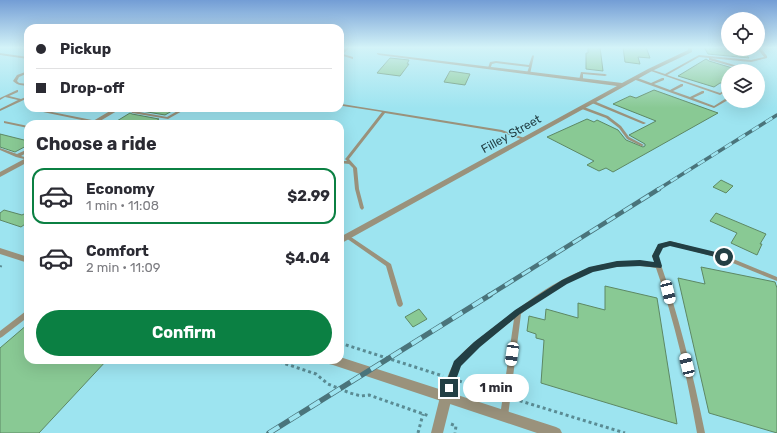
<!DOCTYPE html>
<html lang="en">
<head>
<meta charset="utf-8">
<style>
  :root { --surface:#fff; --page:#f7f7f7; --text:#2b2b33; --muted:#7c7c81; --line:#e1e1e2; --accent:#0b8043 }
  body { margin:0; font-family:Rubik,sans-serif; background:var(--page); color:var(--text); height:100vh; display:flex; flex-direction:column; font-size:15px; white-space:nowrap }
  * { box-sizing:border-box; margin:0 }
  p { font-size:13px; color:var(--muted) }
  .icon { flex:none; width:22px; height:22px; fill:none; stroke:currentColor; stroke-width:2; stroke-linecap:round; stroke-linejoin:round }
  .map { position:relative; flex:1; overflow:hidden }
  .sheet { position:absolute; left:24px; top:120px; width:320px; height:244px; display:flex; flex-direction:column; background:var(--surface); border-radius:12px; box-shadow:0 4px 16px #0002 }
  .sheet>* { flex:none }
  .guide { position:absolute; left:24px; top:24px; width:320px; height:88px; border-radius:12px; box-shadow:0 4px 16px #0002; display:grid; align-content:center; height:88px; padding:0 12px; background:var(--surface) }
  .fabs { position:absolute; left:721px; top:12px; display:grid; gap:8px }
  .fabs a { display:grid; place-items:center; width:44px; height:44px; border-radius:50%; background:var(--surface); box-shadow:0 4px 16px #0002; font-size:20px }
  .end { position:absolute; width:18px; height:18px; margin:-9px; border:5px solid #223f44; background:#fff; box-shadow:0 0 0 2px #fff }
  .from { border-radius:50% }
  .bubble { position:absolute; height:28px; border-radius:14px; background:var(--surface); box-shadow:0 4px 16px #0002; font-size:13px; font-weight:700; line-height:28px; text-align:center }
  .car { position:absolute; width:12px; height:24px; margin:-12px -6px; border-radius:5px; box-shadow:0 0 3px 1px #0007; background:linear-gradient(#fff 24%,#345 0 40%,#fff 0 76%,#345 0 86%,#fff 0) }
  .guide b { display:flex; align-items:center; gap:14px; height:38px; font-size:15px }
  .guide b+b { border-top:1px solid var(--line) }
  .guide i { width:10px; height:10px; background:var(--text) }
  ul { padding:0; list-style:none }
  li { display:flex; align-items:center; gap:12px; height:56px; margin:0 8px 6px; padding:0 4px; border:2px solid transparent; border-radius:12px }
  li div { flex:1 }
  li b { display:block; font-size:15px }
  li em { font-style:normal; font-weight:700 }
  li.current { border-color:var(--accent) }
  li>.icon { width:36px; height:36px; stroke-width:1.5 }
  h2 { padding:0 12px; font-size:18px; line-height:48px }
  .cta { display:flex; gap:8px; margin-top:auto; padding:8px 12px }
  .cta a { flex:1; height:46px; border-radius:24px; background:var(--accent); color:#fff; font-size:16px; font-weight:700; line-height:46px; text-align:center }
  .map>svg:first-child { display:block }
  .building { fill:#89c994; stroke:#5d8864 }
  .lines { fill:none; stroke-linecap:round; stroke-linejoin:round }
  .path-far1 { stroke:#5a8b93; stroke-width:2; stroke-dasharray:2 2; stroke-linecap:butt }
  .path { stroke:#5a8b93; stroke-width:3; stroke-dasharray:3 3; stroke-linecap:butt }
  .service { fill:#9a927c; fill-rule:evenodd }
  .minor { fill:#9a927c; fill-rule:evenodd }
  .tertiary { fill:#9a927c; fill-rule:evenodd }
  .rail-far2-casing { stroke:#4a747b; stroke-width:3.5 }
  .rail-far1-casing { stroke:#4a747b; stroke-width:4.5 }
  .rail-casing { stroke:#4a747b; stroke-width:5.5 }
  .rail-far2 { stroke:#9de4f0; stroke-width:2.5; stroke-dasharray:8; stroke-linecap:butt }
  .rail-far1 { stroke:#9de4f0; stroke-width:3; stroke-dasharray:10; stroke-linecap:butt }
  .rail { stroke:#9de4f0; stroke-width:4; stroke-dasharray:12; stroke-linecap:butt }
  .route { fill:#223f44 }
  .labels { text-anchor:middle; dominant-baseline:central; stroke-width:3; stroke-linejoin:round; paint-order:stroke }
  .street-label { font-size:12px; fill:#223f44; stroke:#9de4f0 }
</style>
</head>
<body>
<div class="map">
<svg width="777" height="433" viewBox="0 0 777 433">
  <rect width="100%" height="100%" fill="#9de4f0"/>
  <g class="building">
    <polygon points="588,47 600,47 603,71 586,69 586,53 588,53"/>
    <polygon points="623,47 646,47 650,58 638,57 640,64 625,62"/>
    <polygon points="704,47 742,49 749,58 708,54"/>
    <polygon points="390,58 409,60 407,64 409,64 400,76 377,73"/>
    <polygon points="706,59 709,61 739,70 728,71 728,83 720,83 714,87 678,76"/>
    <polygon points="450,71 470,74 465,85 444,82"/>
    <polygon points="654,90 718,113 613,172 606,168 599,171 587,165 594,161 547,137 587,119 594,122 597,120 618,130 626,140 643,147 645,146 645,144 629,135 656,121 613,104 630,96 636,98"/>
    <polygon points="139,108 177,108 165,115 136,110"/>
    <polygon points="130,113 132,114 159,119 151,124 112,124"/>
    <polygon points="0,134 28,141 28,145 15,152 0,147"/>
    <polygon points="721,180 733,186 726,193 713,187"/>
    <polygon points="4,210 22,215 28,212 28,222 21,227 0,220 0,213"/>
    <polygon points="716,213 766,234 760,244 762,244 757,255 731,243 737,233 710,221"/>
    <polygon points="701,267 775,282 777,288 777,433 709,413 678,278 705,284"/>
    <polygon points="605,286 657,298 677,424 541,383 544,340 536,338 536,334 527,331 529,316 545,320 546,309 578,318 578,303 605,310"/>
    <polygon points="419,309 427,319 413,327 405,317"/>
    <polygon points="28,324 28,360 107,360 39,433 0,433 0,348"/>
  </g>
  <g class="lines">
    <polyline class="path-far1" points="0,266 3,267"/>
    <g class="path">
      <polyline points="340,343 443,376"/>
      <polyline points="274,360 316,374 328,384 350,393 361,396 369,395 429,416"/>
      <polyline points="459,381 499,394"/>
      <polyline points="514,399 625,433"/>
      <polyline points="451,424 456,426 455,433"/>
      <polyline points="418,433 423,414"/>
    </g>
    <g class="service">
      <polygon points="347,47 350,47 343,54 353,57 353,59 340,55 340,53"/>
      <polygon points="758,47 760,47 767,56 767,58 751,62 699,57 667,75 720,93 728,88 728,90 720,95 648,70 650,69 665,74 699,55 751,60 764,57 758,49"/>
      <polygon points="0,53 28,57 28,59 0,55"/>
      <polygon points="533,55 534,56 530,74 527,73 529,67 496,63 492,64 490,69 488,68 490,62 496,61 529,65 532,56"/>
      <polygon points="709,58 711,58 754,71 749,71 709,60"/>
      <path d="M28,71V73L19,77L17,81L19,83L28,84V86C22,85 18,86 13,81L17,75Z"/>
      <polygon points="581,72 605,74 607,75 605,76 583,74 583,80 581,81 579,80"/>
      <polygon points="633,77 635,77 651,83 662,78 664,78 664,80 654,84 670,90 681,84 683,84 683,86 673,91 690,97 702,91 704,91 704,93 693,98 714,106 725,99 728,100 714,108 633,79"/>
      <polygon points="17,90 18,90 18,92 9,96 21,99 28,96 28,98 0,111 0,109 18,100 5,97 0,100 0,98"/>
      <polygon points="592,101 594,101 646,123 644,124 643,124 592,103"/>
      <polygon points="342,104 502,130 527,139 526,140 524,140 501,132 385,113 349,159 357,168 359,189 364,208 362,210 360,208 355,189 353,168 349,164 340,163 340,161 347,161 345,159 346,158 382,112 343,106 342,106"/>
      <polygon points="582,107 584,107 608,116 621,126 629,137 644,145 642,146 641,146 627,139 619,128 606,118 582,109"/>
      <polygon points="128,108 132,108 134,111 167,117 181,109 184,110 168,119 132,113"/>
      <polygon points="42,110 107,123 109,124 101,124 43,112 41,111"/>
      <polygon points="4,121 28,126 28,128 4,123"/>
      <polygon points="0,148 17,154 28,149 28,152 21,156 28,158 28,160 16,157 0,150"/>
      <polygon points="348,235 391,264 403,304 402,306 400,307 398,306 397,304 386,266 346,238 345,237 346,236"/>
      <path d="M670,241L726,256L777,277V281L723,259L670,245L662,247L658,256C678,313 693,373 705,433H697C687,377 675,322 656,268C638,265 619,265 601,269C572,275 544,296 521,314L508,416L507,419L504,420L501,419L500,416L514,319L475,350L464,361L457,371L449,400L446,401L443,400L442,397C445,386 447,375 453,365C462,350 479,339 493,328C524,304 561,274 600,265C618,261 637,261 655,263L652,256L658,245Z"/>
      <polygon points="28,310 28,317 2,337 0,338 0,331 26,311"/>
    </g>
    <g class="minor">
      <polygon points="688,47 692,47 692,52 652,71 340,244 340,237 617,86 379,55 377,54 377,53 622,83 648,69 688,50"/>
      <polygon points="115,108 122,108 95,124 88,124"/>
      <polygon points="28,157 28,162 0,177 0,172"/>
      <polygon points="446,391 450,393 452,397 443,433 431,433 440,397 442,393"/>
    </g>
    <g class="tertiary">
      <polygon points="0,248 28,257 28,263 0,254"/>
      <polygon points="340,357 556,427 560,429 562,433 537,433 333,365 329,364 327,360 340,360"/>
    </g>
    <defs>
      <polyline id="rail-far2" points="657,190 777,115"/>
      <polyline id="rail-far1" points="488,296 659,189"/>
      <polyline id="rail" points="269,433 490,295"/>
    </defs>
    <use href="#rail-far2" class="rail-far2-casing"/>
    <use href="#rail-far1" class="rail-far1-casing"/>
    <use href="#rail" class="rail-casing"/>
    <use href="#rail-far2" class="rail-far2"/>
    <use href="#rail-far1" class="rail-far1"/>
    <use href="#rail" class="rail"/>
  </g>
  <linearGradient id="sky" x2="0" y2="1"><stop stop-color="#739dd5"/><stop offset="0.44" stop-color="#d3f3f8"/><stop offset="1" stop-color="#d3f3f8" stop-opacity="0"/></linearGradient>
  <rect width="777" height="108" fill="url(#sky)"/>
  <polygon class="route" points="670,241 724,254 727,257 724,259 670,246 663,248 659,256 662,266 661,268 640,266 617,267 593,272 567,284 520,314 480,347 461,366 452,391 449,393 446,391 444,388 454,361 474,342 515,310 562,280 589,267 617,261 640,260 654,262 652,256 658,244"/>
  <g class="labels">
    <g class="street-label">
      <text transform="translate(511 134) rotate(-29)">Filley Street</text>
    </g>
  </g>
</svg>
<div class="fabs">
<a><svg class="icon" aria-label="locate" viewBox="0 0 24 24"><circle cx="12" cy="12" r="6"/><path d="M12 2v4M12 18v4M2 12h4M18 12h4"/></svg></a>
<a><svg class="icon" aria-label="layers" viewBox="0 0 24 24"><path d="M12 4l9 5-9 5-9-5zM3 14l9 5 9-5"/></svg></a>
</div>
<i class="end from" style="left:724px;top:257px"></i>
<i class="end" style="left:449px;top:388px"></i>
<div class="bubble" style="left:463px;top:374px;width:66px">1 min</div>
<i class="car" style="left:668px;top:292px;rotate:166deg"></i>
<i class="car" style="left:512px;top:354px;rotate:188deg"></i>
<i class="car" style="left:687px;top:365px;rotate:346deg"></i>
<div class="guide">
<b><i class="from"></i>Pickup</b>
<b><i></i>Drop-off</b>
</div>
<section class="sheet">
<h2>Choose a ride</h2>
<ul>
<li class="current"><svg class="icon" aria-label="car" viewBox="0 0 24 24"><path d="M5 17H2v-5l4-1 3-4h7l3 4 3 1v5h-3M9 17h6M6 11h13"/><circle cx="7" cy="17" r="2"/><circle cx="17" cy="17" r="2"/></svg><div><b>Economy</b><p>1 min · 11:08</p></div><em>$2.99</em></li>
<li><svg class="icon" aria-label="car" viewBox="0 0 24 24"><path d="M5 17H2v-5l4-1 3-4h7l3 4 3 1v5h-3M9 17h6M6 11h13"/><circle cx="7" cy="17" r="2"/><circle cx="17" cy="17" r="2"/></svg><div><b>Comfort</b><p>2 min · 11:09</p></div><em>$4.04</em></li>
</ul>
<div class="cta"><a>Confirm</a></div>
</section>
</div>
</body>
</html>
